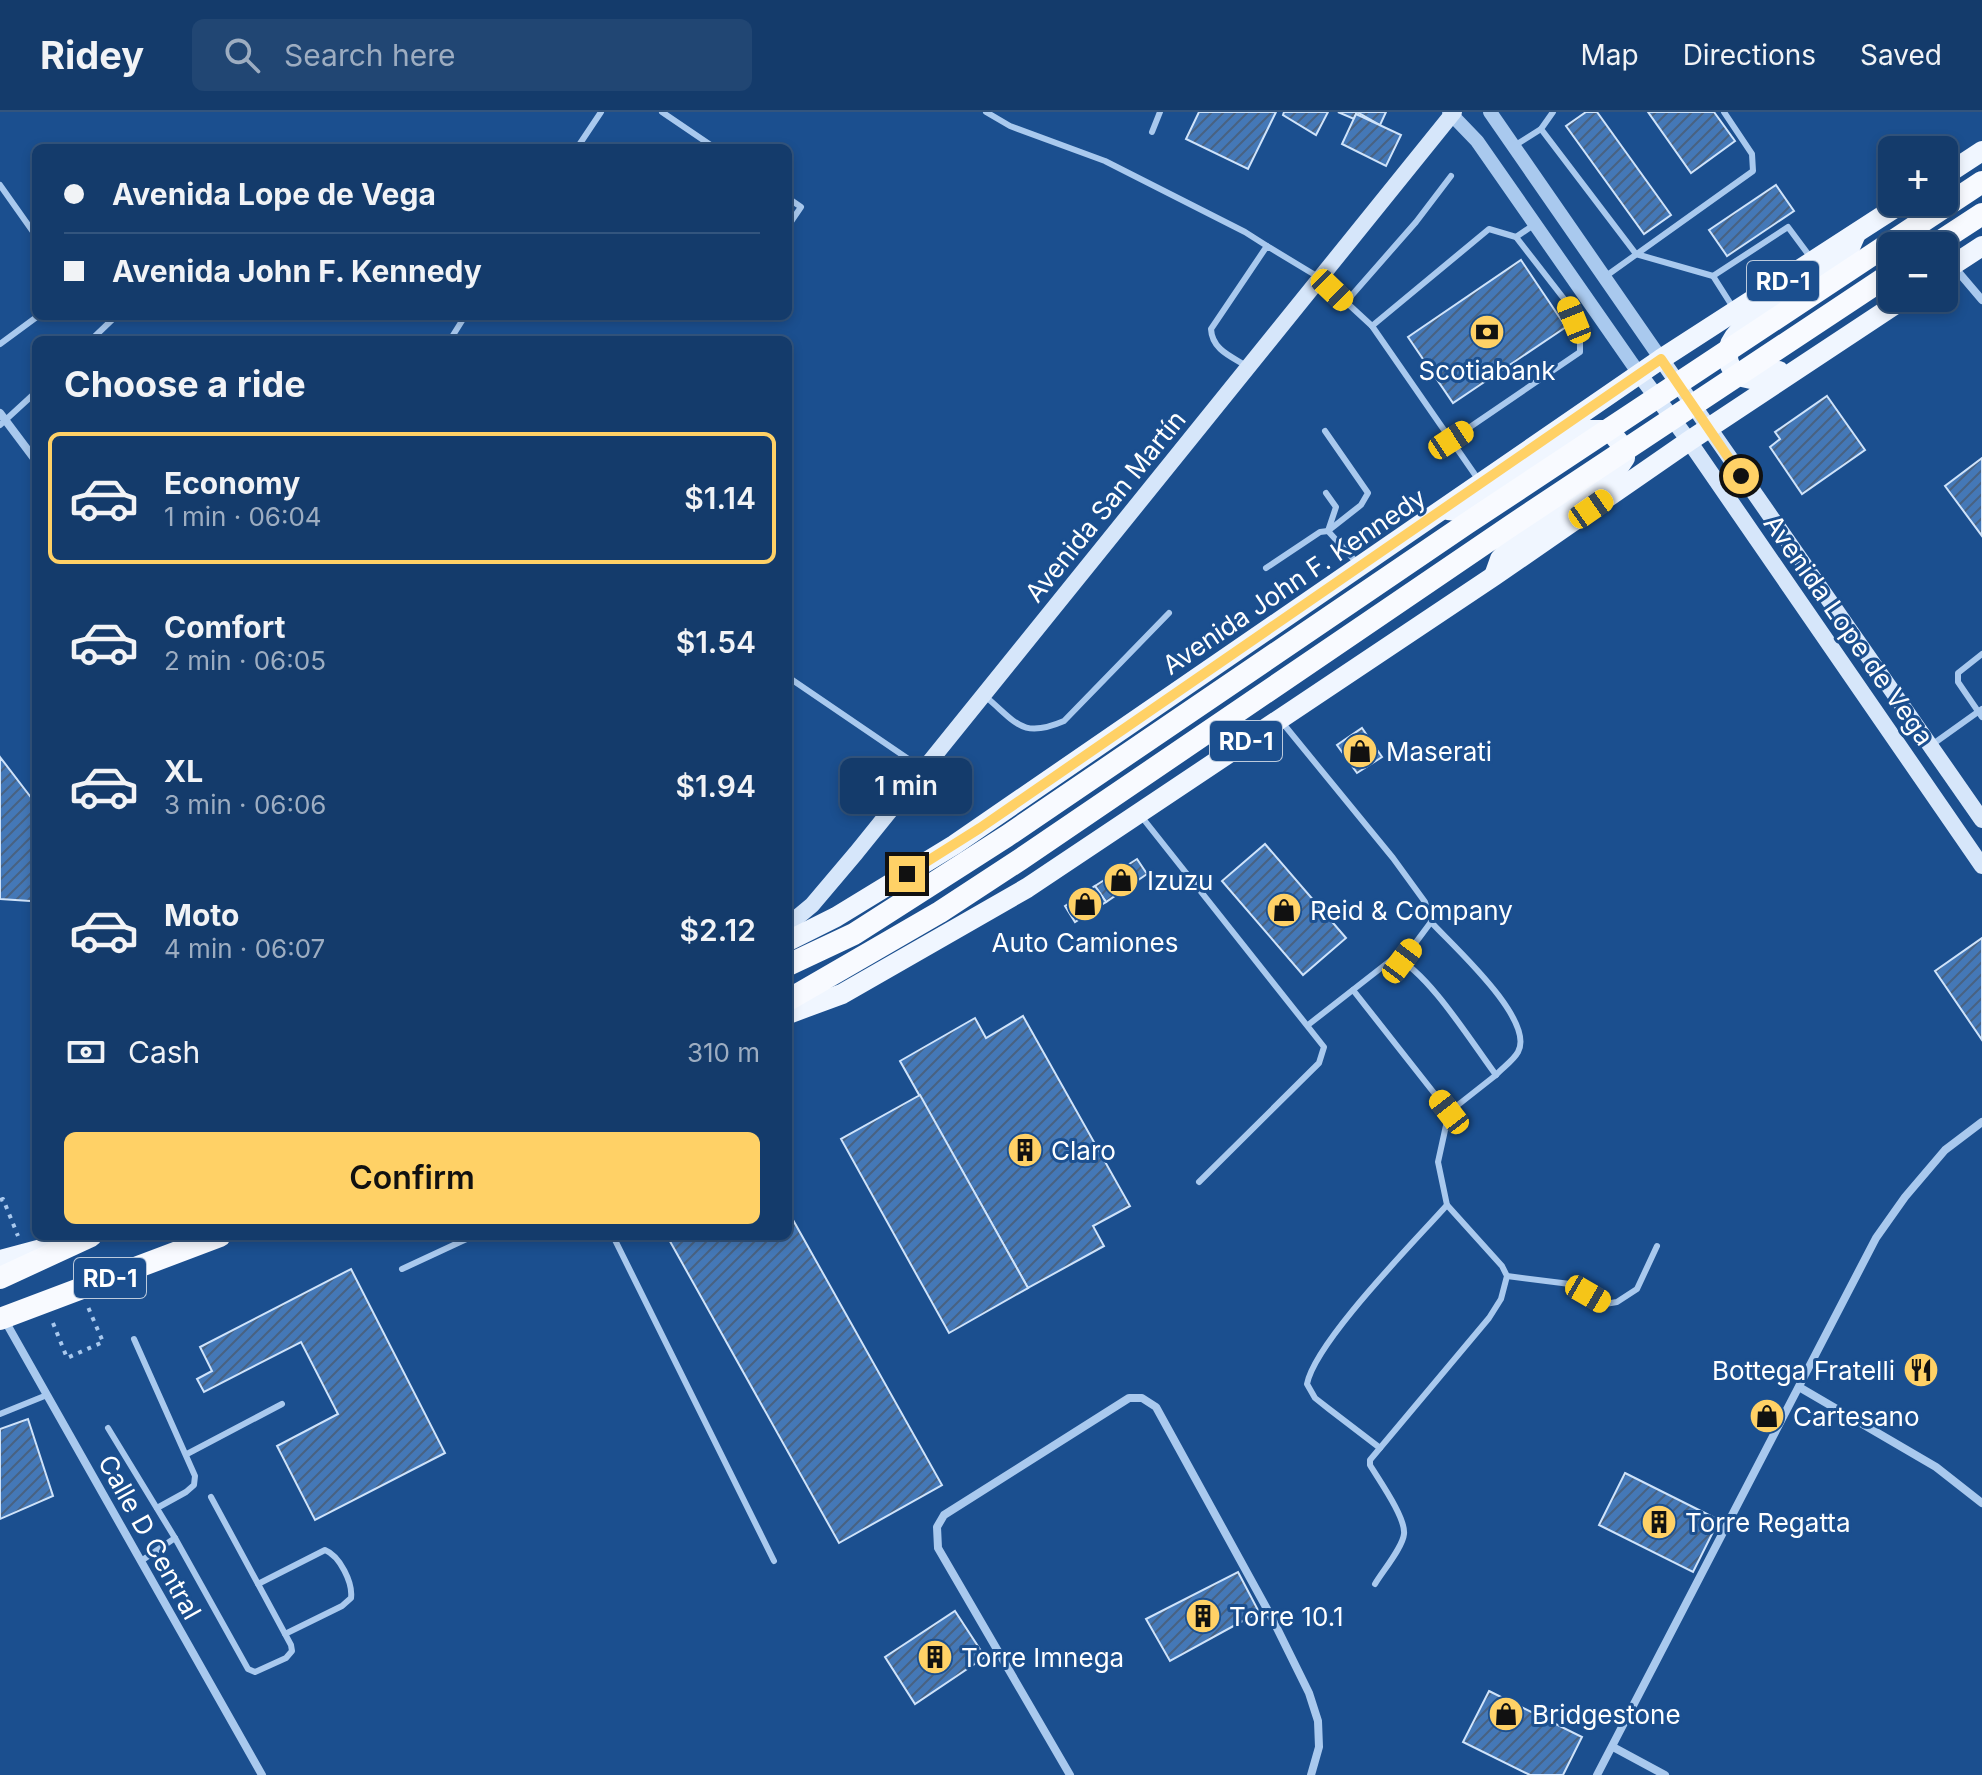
<!DOCTYPE html>
<html lang="en">
<head>
<meta charset="utf-8">
<style>
  :root { --surface:#143b6b; --page:#214673; --text:#f1f3f6; --muted:#9dadc1; --line:#33557e; --accent:#ffd166 }
  body { margin:0; font-family:Inter,sans-serif; background:var(--page); color:var(--text); height:100vh; display:flex; flex-direction:column; font-size:30px; white-space:nowrap }
  * { box-sizing:border-box; margin:0 }
  p { font-size:26px; color:var(--muted) }
  .icon { flex:none; width:44px; height:44px; fill:none; stroke:currentColor; stroke-width:2; stroke-linecap:round; stroke-linejoin:round }
  .map { position:relative; flex:1; overflow:hidden }
  .sheet { position:absolute; left:32px; top:224px; width:760px; height:904px; display:flex; flex-direction:column; background:var(--surface); border-radius:12px; box-shadow:0 4px 12px #0003,0 0 0 2px var(--line) }
  .sheet>* { flex:none }
  .guide { position:absolute; left:32px; top:32px; width:760px; height:176px; border-radius:12px; box-shadow:0 4px 12px #0003,0 0 0 2px var(--line); display:grid; align-content:center; height:176px; padding:0 32px; background:var(--surface) }
  .controls { position:absolute; left:1878px; top:24px; display:grid; gap:16px }
  .controls a { display:grid; place-items:center; width:80px; height:80px; border-radius:12px; background:var(--surface); box-shadow:0 4px 12px #0003,0 0 0 2px var(--line); font-size:40px }
  .end { position:absolute; width:36px; height:36px; margin:-18px; border:10px solid #ffd166; background:#111; box-shadow:0 0 0 4px #111 }
  .from { border-radius:50% }
  .bubble { position:absolute; height:56px; border-radius:12px; background:var(--surface); box-shadow:0 4px 12px #0003,0 0 0 2px var(--line); font-size:26px; font-weight:600; line-height:56px; text-align:center }
  .car { position:absolute; width:24px; height:48px; margin:-24px -12px; border-radius:10px; box-shadow:0 0 6px 2px #0007; background:linear-gradient(#f5c518 24%,#345 0 40%,#f5c518 0 76%,#345 0 86%,#f5c518 0) }
  .guide b { display:flex; align-items:center; gap:28px; height:76px; font-size:30px }
  .guide b+b { border-top:2px solid var(--line) }
  .guide i { width:20px; height:20px; background:var(--text) }
  ul { padding:0; list-style:none }
  li { display:flex; align-items:center; gap:24px; height:132px; margin:0 16px 12px; padding:0 16px; border:4px solid transparent; border-radius:12px }
  li div { flex:1 }
  li b { display:block; font-size:30px }
  li em { font-style:normal; font-weight:600 }
  li.on { border-color:var(--accent) }
  li>.icon { width:72px; height:72px; stroke-width:1.5 }
  h2 { padding:0 32px; font-size:36px; line-height:96px }
  .pay { display:flex; align-items:center; gap:20px; height:88px; padding:0 32px; font-size:30px }
  .pay p { margin-inline-start:auto }
  .primary-button { display:flex; gap:16px; margin-top:auto; padding:16px 32px }
  .primary-button a { flex:1; height:92px; border-radius:12px; background:var(--accent); color:#111; font-size:32px; font-weight:600; line-height:92px; text-align:center }
  header { display:flex; align-items:center; gap:48px; box-sizing:border-box; height:112px; padding:0 40px; background:var(--surface); border-bottom:2px solid var(--line) }
  header strong { font-size:38px }
  nav { display:flex; gap:44px; margin-inline-start:auto; font-size:28px }
  .search { width:560px; height:72px; background:var(--page); display:flex; align-items:center; gap:20px; box-sizing:border-box; padding:0 28px; border-radius:12px; color:var(--muted); font-size:30px }
  .map>svg:first-child { display:block }
  .building { fill:url(#building-hatch); stroke:#cfe3fa; stroke-width:2 }
  .lines { fill:none; stroke-linecap:round; stroke-linejoin:round }
  .path { stroke:#a9c9ee; stroke-width:4; stroke-dasharray:4 6; stroke-linecap:butt }
  .service { stroke:#a9c9ee; stroke-width:6 }
  .minor { stroke:#a9c9ee; stroke-width:8 }
  .tertiary { stroke:#a9c9ee; stroke-width:14 }
  .secondary { stroke:#d6e6fa; stroke-width:16 }
  .primary { stroke:#f0f6ff; stroke-width:20 }
  .trunk { stroke:#f8faff; stroke-width:22 }
  .route { stroke:#ffd166; stroke-width:10 }
  .labels { text-anchor:middle; dominant-baseline:central; stroke-width:6; stroke-linejoin:round; paint-order:stroke }
  .shield { fill:#1b4f8f; stroke:#bbcadd; stroke-width:2 }
  .shield-label { font-size:24px; font-weight:bold; fill:#fff }
  .poi-label { font-size:26px; fill:#fff; stroke:#1b4f8f; text-anchor:start }
  .street-label { font-size:26px; fill:#fff; stroke:#1b4f8f }
</style>
</head>
<body>
<header>
<strong>Ridey</strong>
<div class="search"><svg class="icon" aria-label="search" viewBox="0 0 24 24"><circle cx="10" cy="10" r="6"/><path d="M15 15l6 6"/></svg>Search here</div>
<nav><a>Map</a><a>Directions</a><a>Saved</a></nav>
</header>
<div class="map">
<svg width="1982" height="1663" viewBox="0 0 1982 1663">
  <defs>
    <pattern id="building-hatch" width="6" height="6" patternUnits="userSpaceOnUse" patternTransform="scale(2)"><rect width="6" height="6" fill="#4478b7"/><path d="M-1 1l2-2M0 6l6-6M5 7l2-2" fill="none" stroke="#486282"/></pattern>
  </defs>
  <rect width="100%" height="100%" fill="#1b4f8f"/>
  <g class="building">
    <polygon points="1199,0 1276,0 1248,57 1186,27"/>
    <polygon points="1284,0 1328,0 1316,23 1283,3"/>
    <polygon points="1338,0 1357,0 1354,7"/>
    <polygon points="1357,0 1386,0 1380,13"/>
    <polygon points="1586,0 1597,0 1671,103 1644,122 1566,14"/>
    <polygon points="1648,0 1714,0 1735,29 1691,61"/>
    <polygon points="1356,2 1401,23 1386,54 1342,32"/>
    <polygon points="1776,73 1794,99 1727,144 1709,118"/>
    <polygon points="1521,148 1566,215 1453,291 1408,225"/>
    <polygon points="1827,284 1865,338 1802,382 1770,335 1780,327 1775,320"/>
    <polygon points="1982,346 1982,424 1945,374"/>
    <polygon points="1362,616 1382,645 1357,661 1337,633"/>
    <polygon points="0,645 36,692 36,785 30,789 0,787"/>
    <polygon points="1265,732 1346,826 1303,863 1222,769"/>
    <polygon points="1137,747 1147,762 1106,790 1095,774"/>
    <polygon points="1095,774 1106,790 1075,810 1065,794"/>
    <polygon points="1982,826 1982,928 1935,859"/>
    <polygon points="1023,904 1130,1094 1093,1114 1104,1134 1028,1176 900,949 975,906 986,926"/>
    <polygon points="920,983 1028,1176 949,1221 841,1027"/>
    <polygon points="788,1099 942,1373 839,1431 667,1124 788,1124"/>
    <polygon points="351,1157 445,1341 315,1408 277,1334 338,1302 301,1230 204,1280 197,1267 212,1259 200,1235"/>
    <polygon points="28,1307 53,1384 0,1407 0,1317"/>
    <polygon points="1625,1361 1719,1408 1693,1460 1599,1413"/>
    <polygon points="1238,1460 1259,1500 1170,1549 1146,1507"/>
    <polygon points="955,1499 985,1545 915,1592 885,1545"/>
    <polygon points="1489,1579 1582,1625 1563,1663 1530,1663 1463,1630"/>
  </g>
  <g class="lines">
    <g class="path">
      <polyline points="0,1088 3,1087 18,1124"/>
      <polyline points="53,1211 67,1246 103,1230 88,1195"/>
    </g>
    <g class="service">
      <polyline points="662,0 715,36"/>
      <polyline points="986,0 1010,14 1105,49 1245,120 1267,134"/>
      <polyline points="1553,0 1541,17 1636,142 1713,164 1734,197"/>
      <polyline points="1152,20 1160,0"/>
      <polyline points="1514,34 1541,17"/>
      <polyline points="577,36 601,0"/>
      <polyline points="0,73 36,124"/>
      <polyline points="788,86 801,95 788,114"/>
      <polyline points="1516,125 1535,112"/>
      <polyline points="1606,164 1753,59 1752,42 1724,0"/>
      <polyline points="1713,164 1788,115 1811,146"/>
      <polyline points="1345,191 1416,110 1451,64"/>
      <polyline points="1372,214 1489,117 1516,125 1568,192 1580,223 1580,240 1451,328"/>
      <polyline points="91,228 116,204"/>
      <polyline points="450,228 465,204"/>
      <polyline points="0,232 38,204"/>
      <path d="M1245,253C1230,244 1212,237 1211,217L1267,134L1320,166L1372,214L1478,367"/>
      <polyline points="0,313 36,280"/>
      <polyline points="1325,319 1368,381 1361,393 1328,419"/>
      <polyline points="1326,381 1336,395 1328,419"/>
      <polyline points="1266,456 1320,420 1328,419 1358,452"/>
      <polyline points="1982,542 1958,561 1958,570 1982,605"/>
      <polyline points="788,565 923,657"/>
      <path d="M986,585C1017,611 1022,627 1064,609L1169,501"/>
      <polyline points="1281,609 1393,746 1425,790 1431,810 1402,849"/>
      <polyline points="1933,632 1982,597"/>
      <polyline points="1141,704 1324,935 1319,951 1199,1070"/>
      <path d="M1431,810C1452,833 1536,908 1518,940C1513,949 1502,956 1496,963"/>
      <polyline points="1353,878 1449,1000"/>
      <path d="M1308,913L1395,845C1429,861 1472,931 1496,963L1449,1000L1438,1050L1447,1093L1502,1154L1507,1164L1501,1187L1489,1206L1370,1348V1353C1379,1368 1406,1406 1404,1422C1403,1435 1382,1460 1375,1472"/>
      <polyline points="613,1124 774,1449"/>
      <polyline points="402,1157 473,1124"/>
      <polyline points="1507,1164 1570,1172 1605,1192 1617,1190 1637,1177 1657,1134"/>
      <polyline points="134,1227 195,1364 194,1373 186,1380 157,1396"/>
      <polyline points="0,1302 47,1283"/>
      <polyline points="108,1316 175,1426 248,1557 255,1560 286,1546 292,1539 291,1533 211,1385"/>
      <path d="M1380,1336L1329,1297L1315,1286L1307,1272C1315,1230 1415,1129 1447,1093"/>
      <polyline points="187,1342 282,1292"/>
      <polyline points="141,1449 175,1426"/>
      <path d="M258,1472L325,1438C340,1444 353,1471 351,1486L342,1494L285,1522"/>
    </g>
    <g class="minor">
      <polyline points="1954,155 1982,188"/>
      <polyline points="0,301 36,349"/>
      <polyline points="4,1207 262,1663"/>
      <polyline points="1799,1275 1936,1355 1982,1391"/>
      <polyline points="1613,1635 1665,1663"/>
      <polyline points="1070,1663 938,1436 937,1415 944,1403 1129,1286 1142,1286 1156,1295 1272,1506 1309,1581 1318,1609 1319,1635 1311,1663"/>
      <polyline points="1597,1663 1876,1126 1905,1085 1945,1038 1982,1010"/>
    </g>
    <g class="tertiary">
      <polyline points="1449,0 1477,29 1640,263"/>
      <polyline points="1490,0 1661,247"/>
    </g>
    <g class="secondary">
      <polyline points="1661,247 1982,708"/>
      <polyline points="1640,263 1689,329 1982,754"/>
      <polyline points="788,813 812,793 856,741 1454,0"/>
    </g>
    <g class="primary">
      <polyline points="1944,64 1982,39"/>
      <polyline points="1944,159 1982,134"/>
      <path d="M1779,259C1738,285 1707,243 1745,214L1839,150L1848,140L1855,124"/>
      <polyline points="1448,398 1457,399 1477,391 1589,318 1609,318 1624,336 1625,346 1613,364 1513,432 1500,447 1495,461"/>
      <polyline points="788,829 836,805 954,733 1661,247 1904,90"/>
      <polyline points="788,902 842,882 1027,776 1494,464 1689,329 1905,186"/>
      <polyline points="0,1148 53,1134"/>
    </g>
    <g class="trunk">
      <polyline points="1933,134 1982,102"/>
      <polyline points="788,853 854,822 1007,724 1466,412 1982,70"/>
      <polyline points="788,888 940,800 1021,747 1512,413 1892,161"/>
      <polyline points="0,1166 91,1124"/>
      <polyline points="0,1207 220,1124"/>
    </g>
  </g>
  <g class="lines">
    <polyline class="route" points="907,762 980,716 1661,247 1741,364"/>
  </g>
  <defs>
    <symbol id="bank-disc" viewBox="-11 -11 22 22"><circle r="9.5" fill="#ffd166" stroke="#1b4f8f"/><path d="M-6-4H6V4H-6ZM0-2.3a2.3 2.3 0 1 0 0 4.6a2.3 2.3 0 1 0 0-4.6Z" fill="#111"/></symbol>
    <symbol id="shop-disc" viewBox="-11 -11 22 22"><circle r="9.5" fill="#ffd166" stroke="#1b4f8f"/><path d="M-5-2.5h2.3a2.7 3.5 0 0 1 5.4 0H5L5.5 6h-11ZM-1.5-2.5h3a1.5 2.3 0 0 0-3 0Z" fill="#111"/></symbol>
    <symbol id="building-disc" viewBox="-11 -11 22 22"><circle r="9.5" fill="#ffd166" stroke="#1b4f8f"/><path d="M-4-6H4V6H1V3H-1V6H-4ZM-2.5-4.3h1.7v1.8h-1.7ZM.8-4.3h1.7v1.8H.8ZM-2.5-1h1.7V.8h-1.7ZM.8-1h1.7V.8H.8Z" fill="#111"/></symbol>
    <symbol id="restaurant-disc" viewBox="-11 -11 22 22"><circle r="9.5" fill="#ffd166" stroke="#1b4f8f"/><path d="M-5-6h1v4h1v-4h1v4h1v-4h1v5L-1.5 .5V6h-2V.5L-5-1ZM5-6V6H3V1.5H1.5Q1.5-4 5-6Z" fill="#111"/></symbol>
  </defs>
  <g fill-rule="evenodd">
    <use href="#bank-disc" x="1467" y="200" width="40" height="40"/>
    <use href="#shop-disc" x="1340" y="619" width="40" height="40"/>
    <use href="#shop-disc" x="1101" y="748" width="40" height="40"/>
    <use href="#shop-disc" x="1065" y="772" width="40" height="40"/>
    <use href="#shop-disc" x="1264" y="778" width="40" height="40"/>
    <use href="#building-disc" x="1005" y="1018" width="40" height="40"/>
    <use href="#restaurant-disc" x="1901" y="1238" width="40" height="40"/>
    <use href="#shop-disc" x="1747" y="1284" width="40" height="40"/>
    <use href="#building-disc" x="1639" y="1390" width="40" height="40"/>
    <use href="#building-disc" x="1183" y="1484" width="40" height="40"/>
    <use href="#building-disc" x="915" y="1525" width="40" height="40"/>
    <use href="#shop-disc" x="1486" y="1582" width="40" height="40"/>
  </g>
  <g class="labels">
    <g class="shield">
      <rect x="1747" y="149" width="72" height="40" rx="6"/>
      <rect x="1210" y="609" width="72" height="40" rx="6"/>
      <rect x="74" y="1146" width="72" height="40" rx="6"/>
    </g>
    <g class="shield-label">
      <text x="1783" y="169">RD-1</text>
      <text x="1246" y="629">RD-1</text>
      <text x="110" y="1166">RD-1</text>
    </g>
    <g class="poi-label">
      <text x="1487" y="258" text-anchor="middle">Scotiabank</text>
      <text x="1386" y="639">Maserati</text>
      <text x="1147" y="768">Izuzu</text>
      <text x="1310" y="798">Reid &amp; Company</text>
      <text x="1085" y="830" text-anchor="middle">Auto Camiones</text>
      <text x="1051" y="1038">Claro</text>
      <text x="1895" y="1258" text-anchor="end">Bottega Fratelli</text>
      <text x="1793" y="1304">Cartesano</text>
      <text x="1685" y="1410">Torre Regatta</text>
      <text x="1229" y="1504">Torre 10.1</text>
      <text x="961" y="1545">Torre Imnega</text>
      <text x="1532" y="1602">Bridgestone</text>
    </g>
    <g class="street-label">
      <text transform="translate(1105 394) rotate(-51)">Avenida San Martín</text>
      <text transform="translate(1294 469) rotate(-34)">Avenida John F. Kennedy</text>
      <text transform="translate(1849 518) rotate(55)">Avenida Lope de Vega</text>
      <text transform="translate(150 1425) rotate(61)">Calle D Central</text>
    </g>
  </g>
</svg>
<div class="controls">
<a>+</a>
<a>−</a>
</div>
<i class="end from" style="left:1741px;top:364px"></i>
<i class="end" style="left:907px;top:762px"></i>
<div class="bubble" style="left:840px;top:646px;width:132px">1 min</div>
<i class="car" style="left:1332px;top:178px;rotate:134deg"></i>
<i class="car" style="left:1574px;top:208px;rotate:338deg"></i>
<i class="car" style="left:1451px;top:328px;rotate:57deg"></i>
<i class="car" style="left:1591px;top:397px;rotate:55deg"></i>
<i class="car" style="left:1402px;top:849px;rotate:37deg"></i>
<i class="car" style="left:1449px;top:1000px;rotate:322deg"></i>
<i class="car" style="left:1588px;top:1182px;rotate:120deg"></i>
<div class="guide">
<b><i class="from"></i>Avenida Lope de Vega</b>
<b><i></i>Avenida John F. Kennedy</b>
</div>
<section class="sheet">
<h2>Choose a ride</h2>
<ul>
<li class="on"><svg class="icon" aria-label="car" viewBox="0 0 24 24"><path d="M5 17H2v-5l4-1 3-4h7l3 4 3 1v5h-3M9 17h6M6 11h13"/><circle cx="7" cy="17" r="2"/><circle cx="17" cy="17" r="2"/></svg><div><b>Economy</b><p>1 min · 06:04</p></div><em>$1.14</em></li>
<li><svg class="icon" aria-label="car" viewBox="0 0 24 24"><path d="M5 17H2v-5l4-1 3-4h7l3 4 3 1v5h-3M9 17h6M6 11h13"/><circle cx="7" cy="17" r="2"/><circle cx="17" cy="17" r="2"/></svg><div><b>Comfort</b><p>2 min · 06:05</p></div><em>$1.54</em></li>
<li><svg class="icon" aria-label="car" viewBox="0 0 24 24"><path d="M5 17H2v-5l4-1 3-4h7l3 4 3 1v5h-3M9 17h6M6 11h13"/><circle cx="7" cy="17" r="2"/><circle cx="17" cy="17" r="2"/></svg><div><b>XL</b><p>3 min · 06:06</p></div><em>$1.94</em></li>
<li><svg class="icon" aria-label="car" viewBox="0 0 24 24"><path d="M5 17H2v-5l4-1 3-4h7l3 4 3 1v5h-3M9 17h6M6 11h13"/><circle cx="7" cy="17" r="2"/><circle cx="17" cy="17" r="2"/></svg><div><b>Moto</b><p>4 min · 06:07</p></div><em>$2.12</em></li>
</ul>
<div class="pay"><svg class="icon" aria-label="cash" viewBox="0 0 24 24"><path d="M3 7h18v10H3z"/><circle cx="12" cy="12" r="2"/></svg>Cash<p>310 m</p></div>
<div class="primary-button"><a>Confirm</a></div>
</section>
</div>
</body>
</html>
